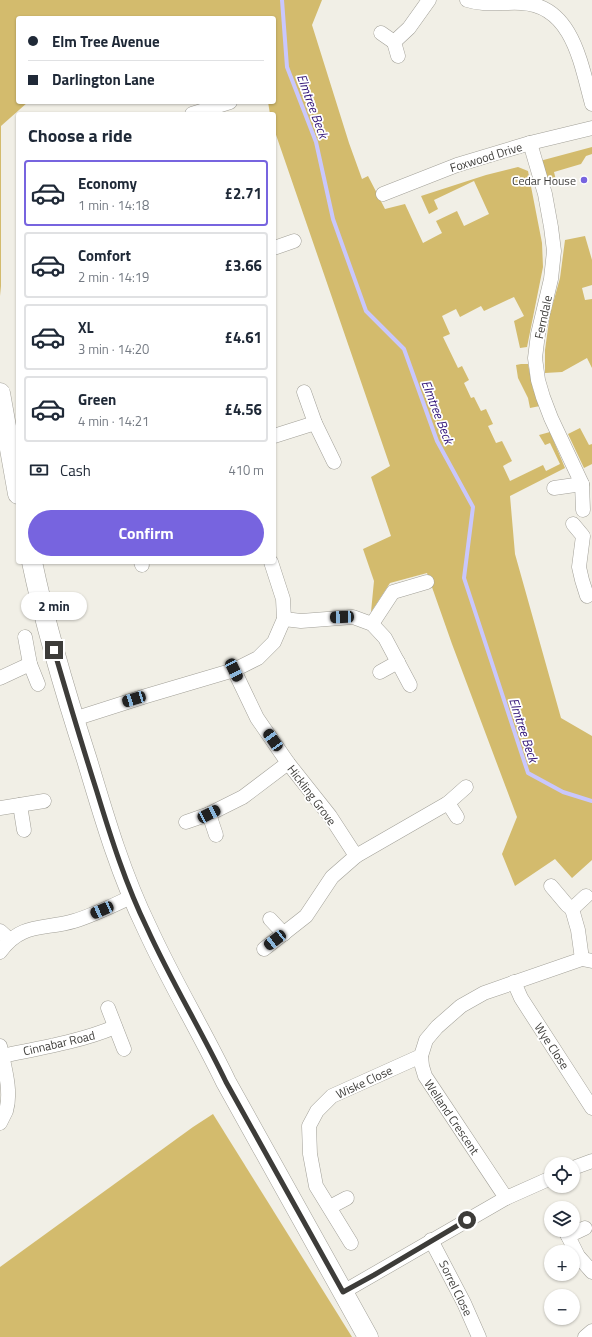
<!DOCTYPE html>
<html lang="en">
<head>
<meta charset="utf-8">
<style>
  :root { --surface:#fff; --page:#f2f2f3; --text:#1f2937; --muted:#747a83; --line:#e0e1e3; --accent:#7764df }
  body { margin:0; font-family:"Titillium Web",sans-serif; background:var(--page); color:var(--text); height:100vh; display:flex; flex-direction:column; font-size:15px; white-space:nowrap }
  * { box-sizing:border-box; margin:0 }
  p { font-size:13px; color:var(--muted) }
  .icon { flex:none; width:22px; height:22px; fill:none; stroke:currentColor; stroke-width:2; stroke-linecap:round; stroke-linejoin:round }
  .map { position:relative; flex:1; overflow:hidden }
  .sheet { position:absolute; left:16px; top:112px; width:260px; height:452px; display:flex; flex-direction:column; background:var(--surface); border-radius:4px; box-shadow:0 1px 3px #0004 }
  .sheet>* { flex:none }
  .banner { position:absolute; left:16px; top:16px; width:260px; height:88px; border-radius:4px; box-shadow:0 1px 3px #0004; display:grid; align-content:center; height:88px; padding:0 12px; background:var(--surface) }
  .buttons { position:absolute; left:544px; top:1157px; display:grid; gap:8px }
  .buttons a { display:grid; place-items:center; width:36px; height:36px; border-radius:50%; background:var(--surface); box-shadow:0 1px 3px #0004; font-size:20px }
  .end { position:absolute; width:18px; height:18px; margin:-9px; border:5px solid #3d3c39; background:#fff; box-shadow:0 0 0 2px #fff }
  .from { border-radius:50% }
  .bubble { position:absolute; height:28px; border-radius:14px; background:var(--surface); box-shadow:0 1px 3px #0004; font-size:13px; font-weight:700; line-height:28px; text-align:center }
  .car { position:absolute; width:12px; height:24px; margin:-12px -6px; border-radius:5px; box-shadow:0 0 3px 1px #0007; background:linear-gradient(#222 24%,#8ab4d8 0 40%,#222 0 76%,#8ab4d8 0 86%,#222 0) }
  .banner b { display:flex; align-items:center; gap:14px; height:38px; font-size:15px }
  .banner b+b { border-top:1px solid var(--line) }
  .banner i { width:10px; height:10px; background:var(--text) }
  ul { padding:0; list-style:none }
  li { display:flex; align-items:center; gap:12px; height:66px; margin:0 8px 6px; padding:0 4px; border:2px solid var(--line); border-radius:4px }
  li div { flex:1 }
  li b { display:block; font-size:15px }
  li em { font-style:normal; font-weight:700 }
  li.on { border-color:var(--accent) }
  li>.icon { width:36px; height:36px; stroke-width:1.5 }
  h2 { padding:0 12px; font-size:18px; line-height:48px }
  .pay { display:flex; align-items:center; gap:10px; height:44px; padding:0 12px; font-size:15px }
  .pay p { margin-inline-start:auto }
  .button { display:flex; gap:8px; margin-top:auto; padding:8px 12px }
  .button a { flex:1; height:46px; border-radius:24px; background:var(--accent); color:#fff; font-size:16px; font-weight:700; line-height:46px; text-align:center }
  .map>svg:first-child { display:block }
  .green { fill:#d3bb6d }
  .lines { fill:none; stroke-linecap:round; stroke-linejoin:round }
  .stream { stroke:#c9c7fd; stroke-width:4 }
  .street-casing { stroke:#a2a098; stroke-width:15 }
  .secondary-casing { stroke:#a2a098; stroke-width:21 }
  .street { stroke:#fff; stroke-width:14 }
  .secondary { stroke:#fff; stroke-width:20 }
  .route { stroke:#3d3c39; stroke-width:5 }
  .poi-dot { fill:#7764df; stroke:#fff; stroke-width:1.5 }
  .labels { text-anchor:middle; dominant-baseline:central; stroke-width:3.5; stroke-linejoin:round; paint-order:stroke }
  .street-label { font-size:12px; fill:#3d3c39; stroke:#fff }
  .poi-label { font-size:12px; fill:#3d3c39; stroke:#fff; text-anchor:end }
  .water-label { font-size:13px; font-style:italic; fill:#301277; stroke:#fff }
</style>
</head>
<body>
<div class="map">
<svg width="592" height="1337" viewBox="0 0 592 1337">
  <rect width="100%" height="100%" fill="#f1efe6"/>
  <g class="green">
    <polygon points="0,0 322,0 312,25 349,143 362,179 368,176 385,209 405,204 423,243 442,233 436,221 457,211 464,226 489,214 474,181 434,200 438,209 429,214 421,196 486,175 518,167 528,171 542,243 543,267 527,347 520,348 514,321 524,316 514,297 484,311 481,306 460,317 456,309 442,316 450,334 443,337 458,368 462,366 469,380 464,383 471,398 474,397 481,411 486,409 493,424 488,426 496,443 502,441 512,461 503,466 510,481 543,465 546,471 560,464 550,443 545,445 539,435 550,432 565,468 510,496 515,554 561,718 592,736 592,860 572,878 555,859 515,886 502,854 517,817 452,644 427,573 390,583 371,612 374,581 363,549 391,536 371,477 390,466 274,129 274,114 270,114 268,102 274,102 274,18 18,18 18,102 28,102 1,126 1,296 0,286"/>
    <polygon points="592,147 592,154 586,156 581,164 554,172 557,184 541,181 536,162"/>
    <polygon points="585,236 592,260 592,285 582,288 585,300 592,299 592,368 587,358 562,372 545,373 545,350 550,314 560,278 565,240"/>
    <polygon points="521,364 528,364 533,389 540,406 530,408 528,398 518,378 516,365"/>
    <polygon points="580,428 589,445 592,444 592,464 584,468 568,434"/>
    <polygon points="213,1114 352,1337 0,1337 0,1267 193,1127"/>
  </g>
  <g class="lines">
    <polyline class="stream" points="282,0 287,67 316,142 333,219 366,311 404,349 437,441 473,507 464,578 528,773 563,792 592,801"/>
    <defs>
      <g id="street">
        <path d="M467,0C485,6 502,2 521,3C573,5 581,65 592,104"/>
        <polyline points="381,33 394,42"/>
        <polyline points="398,56 394,42 409,28 429,0"/>
        <polyline points="192,114 230,102"/>
        <polyline points="530,143 545,194 551,227 554,251 551,279 538,334 535,358 538,380 543,397 551,418 582,484 583,510"/>
        <polyline points="383,194 457,165 530,143 592,128"/>
        <polyline points="274,248 294,241"/>
        <polyline points="304,392 315,423 334,462"/>
        <polyline points="274,436 315,423"/>
        <polyline points="554,488 582,484"/>
        <polyline points="573,524 583,536 579,567 582,580 587,596"/>
        <polyline points="141,562 142,565"/>
        <polyline points="284,619 301,621 353,617 372,624 385,638 410,685"/>
        <polyline points="372,624 393,592 427,582"/>
        <polyline points="25,637 30,664"/>
        <polyline points="234,670 257,718 288,763 330,816 356,856 448,803 466,787"/>
        <polyline points="380,672 398,662"/>
        <polyline points="0,678 30,664 38,684"/>
        <polyline points="74,719 146,696 234,670 258,658 274,642 284,619 283,599 271,562"/>
        <polyline points="448,803 457,817"/>
        <polyline points="20,805 24,830"/>
        <polyline points="0,808 44,801"/>
        <polyline points="209,814 216,835"/>
        <polyline points="186,822 209,814 243,797 288,763"/>
        <polyline points="551,886 567,905 572,909 578,930 582,959"/>
        <polyline points="572,909 586,896"/>
        <polyline points="270,919 284,934"/>
        <polyline points="0,931 10,940"/>
        <polyline points="264,949 306,916 332,877 356,856"/>
        <path d="M0,952C21,922 44,930 74,921C94,915 114,905 133,896"/>
        <polyline points="514,982 521,998 592,1108"/>
        <polyline points="108,1008 124,1049"/>
        <path d="M0,1046C4,1066 12,1091 6,1111C4,1115 2,1119 0,1123"/>
        <path d="M2,1056C40,1048 79,1042 115,1027"/>
        <polyline points="573,1168 592,1161"/>
        <polyline points="506,1198 425,1076 422,1066 421,1056 426,1040 437,1027 461,1006 484,993 582,959 592,961"/>
        <polyline points="330,1207 347,1198"/>
        <polyline points="565,1230 578,1256 592,1272"/>
        <polyline points="568,1236 585,1228"/>
        <polyline points="431,1240 464,1303 479,1337"/>
        <polyline points="351,1243 316,1186 310,1154 309,1126 317,1111 332,1096 421,1056"/>
        <polyline points="343,1292 506,1198 551,1178"/>
        <polyline points="585,1337 592,1331"/>
      </g>
      <g id="secondary">
        <polyline points="0,393 18,494"/>
        <path d="M32,562C46,629 66,695 87,760C104,817 121,875 147,928C171,981 201,1030 226,1082L368,1337"/>
      </g>
    </defs>
    <use href="#street" class="street-casing"/>
    <use href="#secondary" class="secondary-casing"/>
    <use href="#street" class="street"/>
    <use href="#secondary" class="secondary"/>
  </g>
  <g class="lines">
    <path class="route" d="M54,650C68,698 82,745 97,792C111,838 126,885 147,928C171,981 201,1030 226,1082L343,1292L374,1275L467,1220"/>
  </g>
  <circle class="poi-dot" cx="584" cy="180" r="4"/>
  <g class="labels">
    <g class="street-label">
      <text transform="translate(486 157) rotate(-17)">Foxwood Drive</text>
      <text transform="translate(543 317) rotate(-78)">Ferndale</text>
      <text transform="translate(312 795) rotate(53)">Hickling Grove</text>
      <text transform="translate(59 1043) rotate(-13)">Cinnabar Road</text>
      <text transform="translate(552 1046) rotate(57)">Wye Close</text>
      <text transform="translate(364 1082) rotate(-25)">Wiske Close</text>
      <text transform="translate(452 1117) rotate(56)">Welland Crescent</text>
      <text transform="translate(456 1288) rotate(64)">Sorrel Close</text>
    </g>
    <g class="poi-label">
      <text x="576" y="180">Cedar House</text>
    </g>
    <g class="water-label">
      <text transform="translate(313 106) rotate(70)">Elmtree Beck</text>
      <text transform="translate(438 412) rotate(69)">Elmtree Beck</text>
      <text transform="translate(524 730) rotate(72)">Elmtree Beck</text>
    </g>
  </g>
</svg>
<div class="buttons">
<a><svg class="icon" aria-label="locate" viewBox="0 0 24 24"><circle cx="12" cy="12" r="6"/><path d="M12 2v4M12 18v4M2 12h4M18 12h4"/></svg></a>
<a><svg class="icon" aria-label="layers" viewBox="0 0 24 24"><path d="M12 4l9 5-9 5-9-5zM3 14l9 5 9-5"/></svg></a>
<a>+</a>
<a>−</a>
</div>
<i class="end from" style="left:467px;top:1220px"></i>
<i class="end" style="left:54px;top:650px"></i>
<div class="bubble" style="left:21px;top:592px;width:66px">2 min</div>
<i class="car" style="left:342px;top:617px;rotate:268deg"></i>
<i class="car" style="left:234px;top:670px;rotate:154deg"></i>
<i class="car" style="left:134px;top:699px;rotate:253deg"></i>
<i class="car" style="left:273px;top:740px;rotate:325deg"></i>
<i class="car" style="left:209px;top:814px;rotate:63deg"></i>
<i class="car" style="left:102px;top:910px;rotate:246deg"></i>
<i class="car" style="left:275px;top:940px;rotate:232deg"></i>
<div class="banner">
<b><i class="from"></i>Elm Tree Avenue</b>
<b><i></i>Darlington Lane</b>
</div>
<section class="sheet">
<h2>Choose a ride</h2>
<ul>
<li class="on"><svg class="icon" aria-label="car" viewBox="0 0 24 24"><path d="M5 17H2v-5l4-1 3-4h7l3 4 3 1v5h-3M9 17h6M6 11h13"/><circle cx="7" cy="17" r="2"/><circle cx="17" cy="17" r="2"/></svg><div><b>Economy</b><p>1 min · 14:18</p></div><em>£2.71</em></li>
<li><svg class="icon" aria-label="car" viewBox="0 0 24 24"><path d="M5 17H2v-5l4-1 3-4h7l3 4 3 1v5h-3M9 17h6M6 11h13"/><circle cx="7" cy="17" r="2"/><circle cx="17" cy="17" r="2"/></svg><div><b>Comfort</b><p>2 min · 14:19</p></div><em>£3.66</em></li>
<li><svg class="icon" aria-label="car" viewBox="0 0 24 24"><path d="M5 17H2v-5l4-1 3-4h7l3 4 3 1v5h-3M9 17h6M6 11h13"/><circle cx="7" cy="17" r="2"/><circle cx="17" cy="17" r="2"/></svg><div><b>XL</b><p>3 min · 14:20</p></div><em>£4.61</em></li>
<li><svg class="icon" aria-label="car" viewBox="0 0 24 24"><path d="M5 17H2v-5l4-1 3-4h7l3 4 3 1v5h-3M9 17h6M6 11h13"/><circle cx="7" cy="17" r="2"/><circle cx="17" cy="17" r="2"/></svg><div><b>Green</b><p>4 min · 14:21</p></div><em>£4.56</em></li>
</ul>
<div class="pay"><svg class="icon" aria-label="cash" viewBox="0 0 24 24"><path d="M3 7h18v10H3z"/><circle cx="12" cy="12" r="2"/></svg>Cash<p>410 m</p></div>
<div class="button"><a>Confirm</a></div>
</section>
</div>
</body>
</html>
